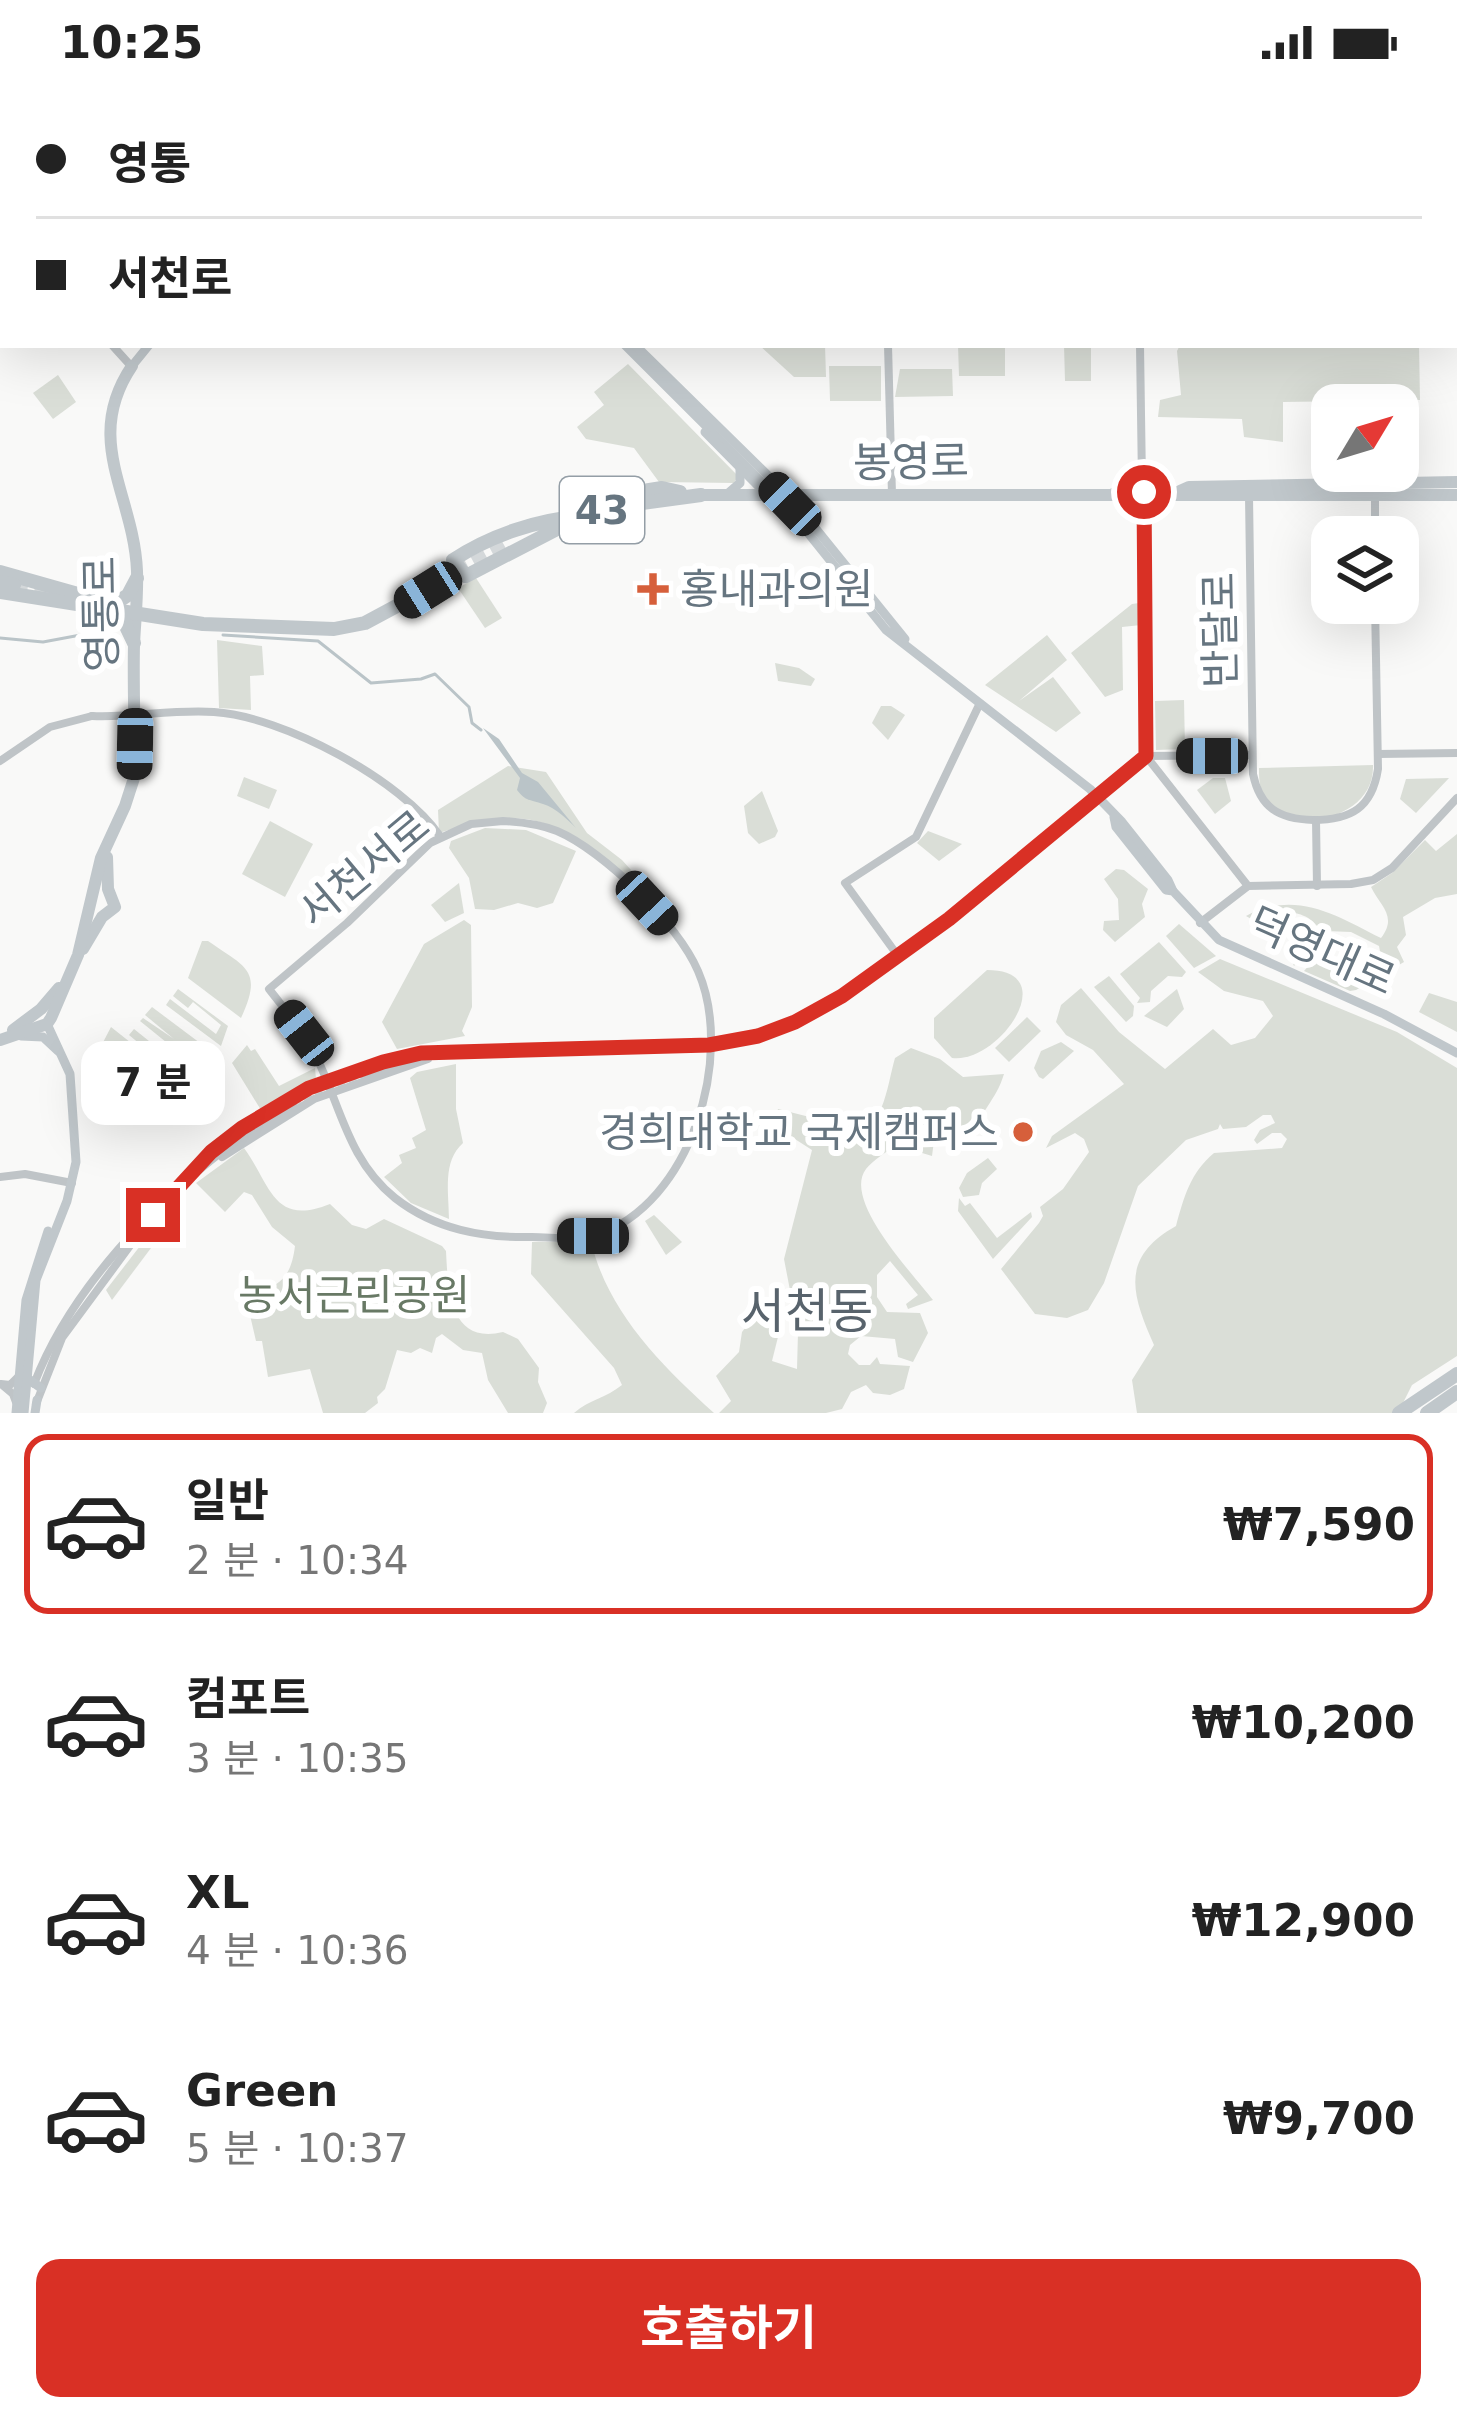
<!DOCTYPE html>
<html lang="ko">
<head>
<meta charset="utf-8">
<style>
  :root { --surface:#fff; --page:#f6f6f6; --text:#222; --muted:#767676; --line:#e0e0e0; --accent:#d93025 }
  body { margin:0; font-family:"DejaVu Sans","Noto Sans KR",sans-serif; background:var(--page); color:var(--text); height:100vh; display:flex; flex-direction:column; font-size:45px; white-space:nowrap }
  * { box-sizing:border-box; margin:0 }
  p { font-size:39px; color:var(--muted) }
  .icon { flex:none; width:66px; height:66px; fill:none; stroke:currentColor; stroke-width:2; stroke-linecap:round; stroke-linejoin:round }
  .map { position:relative; height:1329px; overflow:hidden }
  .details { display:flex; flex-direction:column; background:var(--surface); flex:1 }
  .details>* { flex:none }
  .banner { position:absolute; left:0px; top:0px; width:1458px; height:264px; box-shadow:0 12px 48px #0002; display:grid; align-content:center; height:264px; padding:0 36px; background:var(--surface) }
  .needle { width:78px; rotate:52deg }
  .controls { position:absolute; left:1311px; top:300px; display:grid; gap:24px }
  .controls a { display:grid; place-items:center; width:108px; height:108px; border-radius:24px; background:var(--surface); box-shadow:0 12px 48px #0002; font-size:60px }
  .end { position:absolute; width:54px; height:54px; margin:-27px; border:15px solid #d93025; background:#fff; box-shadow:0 0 0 6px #fff }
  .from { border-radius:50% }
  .bubble { position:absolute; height:84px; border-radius:24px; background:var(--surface); box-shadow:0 12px 48px #0002; font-size:39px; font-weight:700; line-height:84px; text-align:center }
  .car { position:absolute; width:36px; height:72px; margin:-36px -18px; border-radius:15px; box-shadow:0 0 9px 3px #0007; background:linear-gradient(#222 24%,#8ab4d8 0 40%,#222 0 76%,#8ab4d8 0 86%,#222 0) }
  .banner b { display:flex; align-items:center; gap:42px; height:114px; font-size:45px }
  .banner b+b { border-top:3px solid var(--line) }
  .banner i { width:30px; height:30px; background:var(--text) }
  ul { padding:21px 0 0; list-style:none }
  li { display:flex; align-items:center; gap:36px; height:180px; margin:0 24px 18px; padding:0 12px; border:6px solid transparent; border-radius:24px }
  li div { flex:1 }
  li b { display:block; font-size:45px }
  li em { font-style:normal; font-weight:700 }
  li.active { border-color:var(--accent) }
  li>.icon { width:108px; height:108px; stroke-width:1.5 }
  .cta { display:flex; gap:24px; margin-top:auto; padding:24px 36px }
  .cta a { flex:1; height:138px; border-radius:24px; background:var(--accent); color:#fff; font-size:48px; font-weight:700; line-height:138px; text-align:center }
  .status { display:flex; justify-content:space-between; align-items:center; height:84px; padding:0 60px; background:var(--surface); direction:ltr }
  .status svg { height:33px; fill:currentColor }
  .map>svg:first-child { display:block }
  .green { fill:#daded7 }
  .water { fill:#bac4c8 }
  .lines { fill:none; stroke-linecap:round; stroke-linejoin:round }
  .stream { stroke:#bac4c8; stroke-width:3 }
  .tertiary-tunnel { stroke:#d4d8da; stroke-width:8; stroke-dasharray:8 4; stroke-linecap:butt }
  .trunk-tunnel { stroke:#d4d8da; stroke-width:14; stroke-dasharray:14 7; stroke-linecap:butt }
  .tertiary { stroke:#bfc4c7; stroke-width:8 }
  .secondary { stroke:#c0c7cb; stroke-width:9 }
  .primary { stroke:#c0c7cb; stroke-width:12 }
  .trunk { stroke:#c0c7cb; stroke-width:14 }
  .route { stroke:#d93025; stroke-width:15 }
  .poi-dot { fill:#d65f3b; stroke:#fff; stroke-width:4.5 }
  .labels { text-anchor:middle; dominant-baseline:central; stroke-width:12; stroke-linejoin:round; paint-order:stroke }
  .shield { fill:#fff; stroke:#949ea6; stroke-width:3 }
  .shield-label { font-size:39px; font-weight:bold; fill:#667580 }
  .street-label { font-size:42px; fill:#667580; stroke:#fff }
  .poi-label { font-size:42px; fill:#667580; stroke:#fff; text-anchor:start }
  .park-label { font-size:42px; fill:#687965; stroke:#fff }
  .quarter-label { font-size:48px; fill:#58636c; stroke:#fff }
</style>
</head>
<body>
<div class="status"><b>10:25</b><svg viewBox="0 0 49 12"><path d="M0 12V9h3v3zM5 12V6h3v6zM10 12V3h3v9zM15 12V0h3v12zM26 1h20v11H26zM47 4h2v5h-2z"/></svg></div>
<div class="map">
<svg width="1457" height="1329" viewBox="0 0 1457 1329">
  <rect width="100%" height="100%" fill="#f9f9f8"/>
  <g class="green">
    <polygon points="759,261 825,261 826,293 794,293"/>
    <polygon points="958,261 1005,261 1005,292 959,292"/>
    <polygon points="1064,261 1091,261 1091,297 1065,297"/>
    <polygon points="1180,261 1419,261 1420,316 1283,318 1283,358 1244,353 1242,335 1158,333 1160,316 1181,311 1177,267"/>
    <polygon points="628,280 738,392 734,399 659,398 634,364 586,355 577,343 604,321 594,308"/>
    <polygon points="829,282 881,282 881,317 830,317"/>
    <polygon points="900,285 952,285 953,312 895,313"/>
    <polygon points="58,291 76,318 53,335 33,309"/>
    <polygon points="476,494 502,534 485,544 458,504"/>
    <polygon points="1139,519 1141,541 1122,543 1123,606 1105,613 1071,569 1132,520"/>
    <polygon points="1047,551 1067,576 1019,617 1053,593 1081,629 1056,648 985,601"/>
    <polygon points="217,556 262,562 264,591 250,592 251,626 219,624"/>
    <polygon points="775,579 799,584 815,595 811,602 778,597"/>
    <polygon points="1184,616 1185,665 1156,666 1155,617"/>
    <polygon points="881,622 891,622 905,631 888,656 872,639"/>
    <path d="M1373,681C1375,736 1290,753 1265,713C1259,704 1259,694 1259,684Z"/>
    <path d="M508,682L546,688L587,749L622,776L650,807L644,808C564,745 544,714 439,749L438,726Z"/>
    <polygon points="244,693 277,706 269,725 237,712"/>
    <polygon points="1213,694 1225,694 1231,717 1215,730 1197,706"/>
    <polygon points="1449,694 1416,729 1400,715 1406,695"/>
    <polygon points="762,707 778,747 775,753 759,760 748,749 744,722"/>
    <polygon points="270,737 313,760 285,813 242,790"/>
    <polygon points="485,744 526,746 576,767 553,819 537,824 518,819 494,826 475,825 469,794 449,764 451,757"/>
    <polygon points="928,747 962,760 939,777 917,759"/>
    <path d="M1457,750V810L1435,814L1403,833L1406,851L1397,863L1404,878L1356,906L1350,907L1304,887L1311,879L1378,882L1382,878L1379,862L1351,848L1326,847L1294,882L1291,875L1296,862L1307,860L1321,848C1311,829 1292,827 1272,828L1268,833L1253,836L1246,832C1296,805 1337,832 1381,854C1398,832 1380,822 1371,803L1392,789L1425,756L1436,767Z"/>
    <polygon points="1116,785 1124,786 1148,805 1142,820 1145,833 1115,858 1103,846 1104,837 1119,836 1118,815 1104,795"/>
    <polygon points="459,799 464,829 445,838 431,821"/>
    <polygon points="464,836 471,841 472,923 462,947 465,952 397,965 382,938 424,860"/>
    <polygon points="1179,840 1216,872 1194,884 1166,852"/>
    <path d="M202,857H208C247,884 263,886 241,934L188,894Z"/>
    <polygon points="1159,858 1186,888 1182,893 1168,892 1151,907 1150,918 1137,919 1140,914 1120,890"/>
    <path d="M1220,875L1397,948L1457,984V1272L1412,1301L1398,1329H1137L1132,1296L1154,1261C1132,1211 1119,1174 1176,1142C1184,1113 1190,1089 1214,1069L1282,1064L1287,1055L1281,1049H1272L1257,1060L1254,1056L1260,1046L1275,1039L1271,1031H1263L1246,1043L1223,1045L1220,1040L1218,1045L1186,1056L1138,1102L1104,1199L1088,1226L1067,1234L1035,1230L1001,1185L1039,1139L1043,1132L1040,1123L1063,1105L1089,1068L1084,1055L1075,1049L1046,1064L1052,1052L1124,1000L1093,966L1066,951L1056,938L1061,921L1081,904L1119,948L1165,985L1213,945L1231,961L1255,954L1273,932L1263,917L1224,907L1198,888Z"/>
    <path d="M987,886C1064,886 999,980 952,974L934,954V934Z"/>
    <polygon points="1109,892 1134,922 1133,932 1126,938 1094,903"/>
    <polygon points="178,905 228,942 221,962 166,921 170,915 216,950 221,941 193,918 188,924 173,912"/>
    <polygon points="1177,905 1184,925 1167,943 1144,932"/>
    <polygon points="1429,909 1457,918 1457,948 1419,928"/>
    <polygon points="152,923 212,968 196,959 182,971 140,937 143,934 174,955 145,931"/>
    <polygon points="1027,933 1041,947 1009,978 995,964"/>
    <polygon points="111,943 150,974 152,970 129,951 134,945 180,982 172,989 137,973 120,990 98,968"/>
    <polygon points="1061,958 1074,967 1043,995 1039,993 1034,984 1041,967"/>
    <polygon points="247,961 251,967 255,965 279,1002 315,984 316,995 261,1026 232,979"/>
    <path d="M911,964L940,975L963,993L1004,990C996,1017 979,1027 973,1056L944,1044L934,1057L932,1072L896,1061C887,1068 873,1076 866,1085C842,1116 913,1190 933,1216L908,1225L906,1220L918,1211L890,1177L877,1191V1213L887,1228L920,1229L928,1249L913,1278L898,1273L895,1255L861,1252L850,1261L848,1270L859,1281H870L877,1273L880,1280L910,1282L904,1305L890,1311L873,1309L866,1301L851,1308L842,1325L826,1329H719L731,1317L716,1292L739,1268L742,1248L756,1230L779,1249L772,1277L797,1285L798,1248L784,1175L812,1066L773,1041L778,1025L857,1045L845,1051L848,1056C884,1046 886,1006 895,974Z"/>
    <path d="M456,980V1025L463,1059C442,1078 449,1108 449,1135L411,1119L384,1093L402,1079L399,1071L416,1064L412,1054L426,1046L410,994L417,988Z"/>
    <path d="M244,1064C271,1101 273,1143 330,1120L352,1141L366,1145L384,1135L442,1162L446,1167C448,1205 449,1261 503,1248L518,1255L539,1284L538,1298L547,1319L543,1329H508L488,1296L482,1269L463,1266L442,1250L436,1254L432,1269L420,1264L411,1269L397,1266L385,1305L377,1313L378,1319L365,1329H323L310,1285L268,1293L262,1257H256L246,1214L247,1209C279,1205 291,1194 295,1162L272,1143L252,1111L244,1108L225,1128L196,1099Z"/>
    <polygon points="988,1074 997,1085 982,1099 979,1111 963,1113 959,1104 967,1089"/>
    <polygon points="959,1114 965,1122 970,1119 997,1154 1031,1128 1032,1133 993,1175 958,1127"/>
    <polygon points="654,1131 682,1158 666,1171 645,1137"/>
    <polygon points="147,1153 157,1156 112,1216 106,1206"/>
    <path d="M591,1157C607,1227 661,1281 714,1329H574C590,1315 606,1314 622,1301L614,1284L531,1190L532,1158Z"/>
  </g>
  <path class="water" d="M483,644L499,655L522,689L538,698L576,744C568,736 556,724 543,720C530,715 526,718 517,706L520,694Z"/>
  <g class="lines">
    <g class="stream">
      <polyline points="223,551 318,557 371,599 421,595 435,590 469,623 472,639 481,646"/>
      <polyline points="0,554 43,558 102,547"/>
    </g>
    <polyline class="tertiary-tunnel" points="293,1020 362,990"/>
    <g class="trunk-tunnel">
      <polyline points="437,499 508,461"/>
      <polyline points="14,501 56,510"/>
    </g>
    <g class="tertiary">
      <polyline points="390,0 392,3"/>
      <polyline points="405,0 408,3"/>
      <polyline points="885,0 885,3"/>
      <polyline points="1250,0 1255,3"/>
      <polyline points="566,3 573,0"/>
      <polyline points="0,123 3,126"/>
      <polyline points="1455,177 1457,176"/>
      <polyline points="1455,210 1457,212"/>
      <polyline points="112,261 131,282"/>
      <polyline points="888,261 892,411"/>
      <polyline points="1140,261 1146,672 1248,802"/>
      <polyline points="1111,409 1136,393 1143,382 1159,398 1177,407"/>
      <polyline points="1375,411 1375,453"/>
      <path d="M1249,412L1253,690C1260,724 1279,735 1313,736C1351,736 1372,724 1378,685L1375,519"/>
      <path d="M92,632C132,634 173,625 214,628C282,632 402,696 440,752"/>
      <polyline points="1378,670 1457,669"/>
      <polyline points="0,677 50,643 92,632"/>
      <polyline points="1316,736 1317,802"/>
      <path d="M503,737C522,738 539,740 557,747C604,767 678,840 698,887C735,972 691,1121 596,1151C578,1157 552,1153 532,1153C483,1154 436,1146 395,1114C348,1076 341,1023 316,972C304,947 286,927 269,905L347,839L430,759L471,740Z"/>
      <polyline points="1200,839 1248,802 1351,800 1373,796 1392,784 1457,714"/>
      <polyline points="898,872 845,799 916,753 980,619"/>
      <polyline points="362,990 432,971 482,966 709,961 758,953 824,923 898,872 968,820 1146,672 1252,671"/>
      <path d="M215,1065C275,1019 342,985 416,970"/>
      <polyline points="222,1073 314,1015 428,975"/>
      <polyline points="0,1093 25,1090 72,1099"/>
      <path d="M34,1300C77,1188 191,1079 293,1020"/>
      <polyline points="16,1318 13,1310 1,1300 10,1301 18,1293"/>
      <polyline points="36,1320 62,1254 146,1140"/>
    </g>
    <g class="secondary">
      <polyline points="625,261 788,424 886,546 1090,705 1122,738 1168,796 1173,807"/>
      <polyline points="635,261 791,414 905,555"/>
      <polyline points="132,282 149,261"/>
      <polyline points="705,348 769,413"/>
      <polyline points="725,412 740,399 740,384"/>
      <polyline points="1114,733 1116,743 1166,806 1173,807 1219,856 1384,930 1457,969"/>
      <polyline points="21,952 43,953 58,967"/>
      <polyline points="23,1291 41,1304"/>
      <polyline points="16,1329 26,1216 48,1147"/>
      <polyline points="24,1329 36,1196 67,1117 76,1078 70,990 47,940"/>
      <polyline points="35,1329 37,1316"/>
    </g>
    <g class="primary">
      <polyline points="1180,407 1189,403 1457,398"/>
      <polyline points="701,411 1457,411"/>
      <polyline points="83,865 102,833 115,823 108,805 107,773"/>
      <polyline points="13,946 41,925 59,904"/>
      <path d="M0,956L47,940L51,934L78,871L101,774L125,722L135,691C135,648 133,604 134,561C135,537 138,512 137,487C134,411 82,356 132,282"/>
    </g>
    <g class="trunk">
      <polyline points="572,407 586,416 662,404 680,408"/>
      <path d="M582,432L466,492L453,476C491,451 537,436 582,432Z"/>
      <polyline points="574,435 613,423 701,411"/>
      <polyline points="0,488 92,514"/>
      <polyline points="0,498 14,501"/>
      <polyline points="0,508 203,540 334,545 365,539 447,495"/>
      <polyline points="116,519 128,511 137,494"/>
      <polyline points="88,528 123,536 134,559"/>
      <polyline points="1399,1329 1457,1290"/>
      <polyline points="1427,1329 1457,1308"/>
    </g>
  </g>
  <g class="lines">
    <polyline class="route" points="153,1131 211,1068 242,1044 309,1004 383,978 421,969 709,961 758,952 795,938 842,912 949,835 1146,672 1144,408"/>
  </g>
  <g class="poi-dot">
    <path d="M647 487h12v12h12v12h-12v12h-12v-12h-12v-12h12z"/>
    <circle cx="1023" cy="1048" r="12"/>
  </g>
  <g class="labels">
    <rect class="shield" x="560" y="393" width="84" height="66" rx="9"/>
    <g class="shield-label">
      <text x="602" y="426">43</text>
    </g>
    <g class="street-label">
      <text transform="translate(911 378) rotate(-1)">봉영로</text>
      <text transform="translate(101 530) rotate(-91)">영통로</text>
      <text transform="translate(1220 546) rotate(-91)">반달로</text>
      <text transform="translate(364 785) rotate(-40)">서천서로</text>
      <text transform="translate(1322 867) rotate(24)">덕영대로</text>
    </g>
    <g class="poi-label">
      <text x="680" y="505">홍내과의원</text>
      <text x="999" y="1048" text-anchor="end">경희대학교 국제캠퍼스</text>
    </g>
    <g class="park-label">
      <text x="354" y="1211">농서근린공원</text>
    </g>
    <g class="quarter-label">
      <text x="807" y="1227">서천동</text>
    </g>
  </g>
</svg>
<div class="controls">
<a><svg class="needle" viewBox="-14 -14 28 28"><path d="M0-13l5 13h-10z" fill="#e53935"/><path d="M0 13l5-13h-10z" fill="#767676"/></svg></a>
<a><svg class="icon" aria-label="layers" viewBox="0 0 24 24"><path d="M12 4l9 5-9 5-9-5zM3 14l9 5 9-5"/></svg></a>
</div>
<i class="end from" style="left:1144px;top:408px"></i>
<i class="end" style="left:153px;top:1131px"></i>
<div class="bubble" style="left:81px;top:957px;width:144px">7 분</div>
<i class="car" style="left:790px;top:420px;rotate:316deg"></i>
<i class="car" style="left:428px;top:506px;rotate:238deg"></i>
<i class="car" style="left:135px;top:660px;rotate:181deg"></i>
<i class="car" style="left:1212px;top:672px;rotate:270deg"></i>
<i class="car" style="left:647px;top:819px;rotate:137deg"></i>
<i class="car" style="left:304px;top:949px;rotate:322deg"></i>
<i class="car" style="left:593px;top:1152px;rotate:270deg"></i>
<div class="banner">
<b><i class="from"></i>영통</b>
<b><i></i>서천로</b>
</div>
</div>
<section class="details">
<ul>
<li class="active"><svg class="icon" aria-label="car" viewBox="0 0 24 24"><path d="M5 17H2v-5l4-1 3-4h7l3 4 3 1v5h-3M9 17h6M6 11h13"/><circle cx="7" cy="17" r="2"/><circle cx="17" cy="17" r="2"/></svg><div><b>일반</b><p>2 분 · 10:34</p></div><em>₩7,590</em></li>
<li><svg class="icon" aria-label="car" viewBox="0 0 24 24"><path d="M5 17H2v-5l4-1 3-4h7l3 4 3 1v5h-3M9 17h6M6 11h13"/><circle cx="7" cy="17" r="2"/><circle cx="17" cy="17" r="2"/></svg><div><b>컴포트</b><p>3 분 · 10:35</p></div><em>₩10,200</em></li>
<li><svg class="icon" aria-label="car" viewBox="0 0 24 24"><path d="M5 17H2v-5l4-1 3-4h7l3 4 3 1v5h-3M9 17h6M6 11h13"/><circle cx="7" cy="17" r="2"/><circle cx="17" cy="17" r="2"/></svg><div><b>XL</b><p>4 분 · 10:36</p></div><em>₩12,900</em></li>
<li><svg class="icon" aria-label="car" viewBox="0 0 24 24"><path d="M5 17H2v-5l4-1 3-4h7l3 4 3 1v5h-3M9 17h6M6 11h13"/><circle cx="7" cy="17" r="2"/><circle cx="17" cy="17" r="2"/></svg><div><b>Green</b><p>5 분 · 10:37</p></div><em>₩9,700</em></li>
</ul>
<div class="cta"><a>호출하기</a></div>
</section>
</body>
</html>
